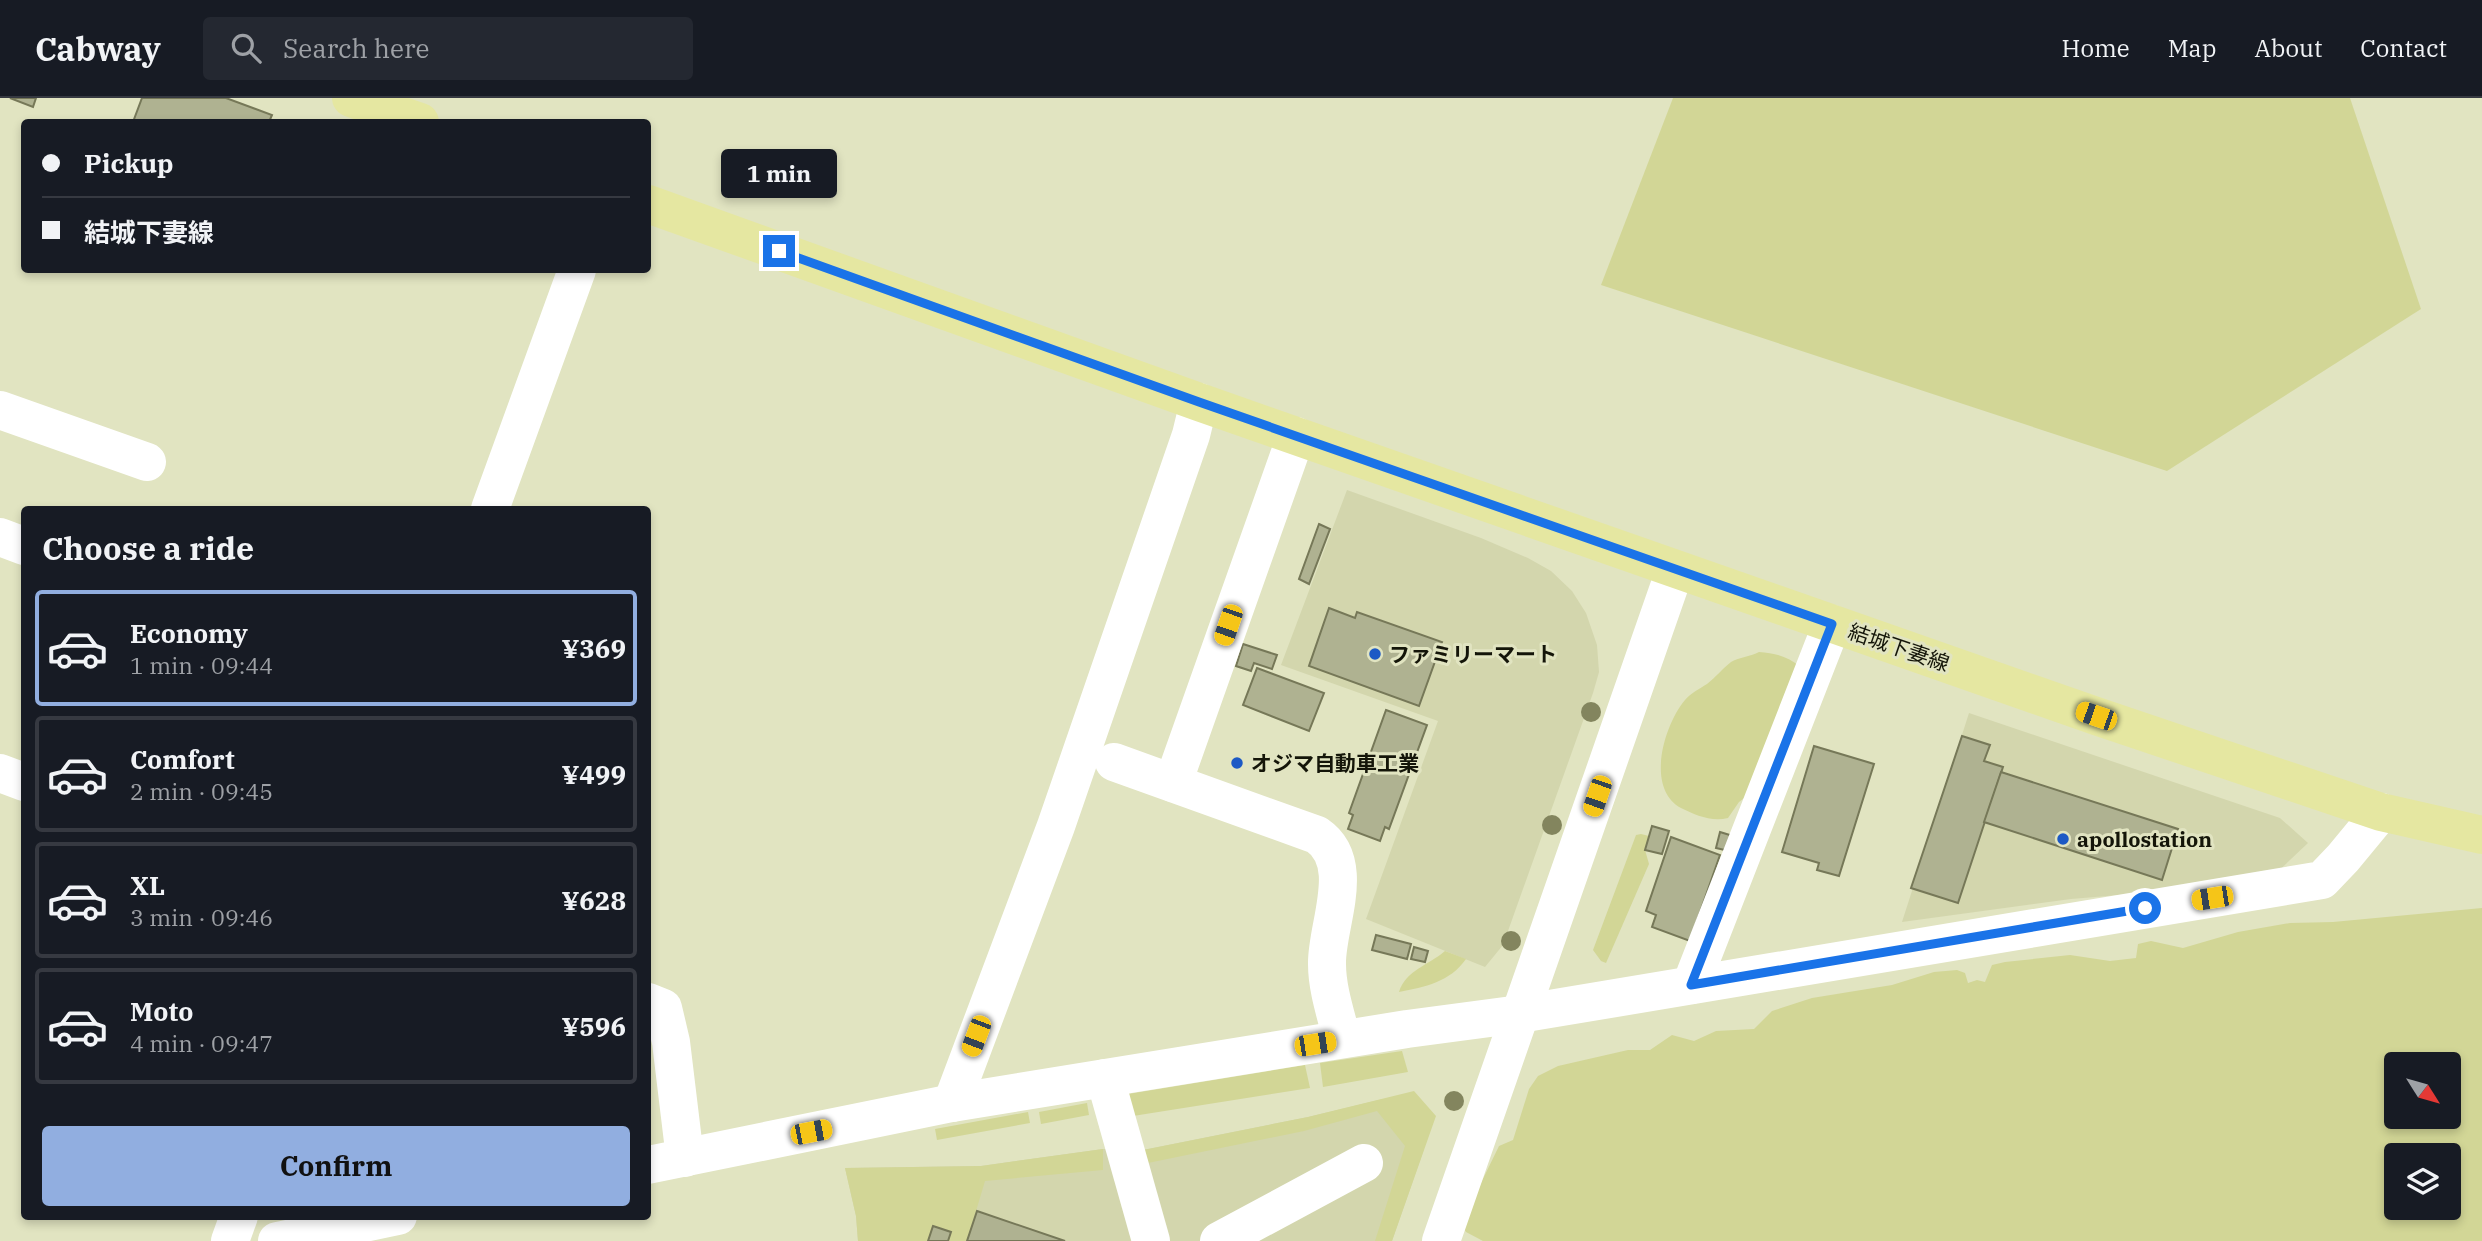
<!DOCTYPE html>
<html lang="en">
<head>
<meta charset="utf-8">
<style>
  :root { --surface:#171b24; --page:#242831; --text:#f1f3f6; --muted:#9ea1a6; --line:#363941; --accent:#91aee0 }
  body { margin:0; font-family:"IBM Plex Serif","Noto Sans JP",serif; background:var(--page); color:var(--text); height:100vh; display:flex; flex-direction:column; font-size:26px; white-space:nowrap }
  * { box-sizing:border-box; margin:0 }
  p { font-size:23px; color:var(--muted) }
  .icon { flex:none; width:38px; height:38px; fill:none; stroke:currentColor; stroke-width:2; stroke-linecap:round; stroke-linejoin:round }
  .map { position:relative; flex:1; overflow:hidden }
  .panel { position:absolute; left:21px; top:408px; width:630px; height:714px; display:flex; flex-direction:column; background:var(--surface); border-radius:7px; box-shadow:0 4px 10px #0003 }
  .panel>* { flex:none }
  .guide { position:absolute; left:21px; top:21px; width:630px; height:154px; border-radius:7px; box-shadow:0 4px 10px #0003; display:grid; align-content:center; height:154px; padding:0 21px; background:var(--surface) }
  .needle { width:46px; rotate:127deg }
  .controls { position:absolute; left:2384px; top:954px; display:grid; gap:14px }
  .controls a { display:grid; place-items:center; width:77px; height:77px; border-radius:7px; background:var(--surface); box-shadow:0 4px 10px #0003; font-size:35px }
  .end { position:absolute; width:32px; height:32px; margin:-16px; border:9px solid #1a73e8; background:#fff; box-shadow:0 0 0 4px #fff }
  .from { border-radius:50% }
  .bubble { position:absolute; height:49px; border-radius:7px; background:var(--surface); box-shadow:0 4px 10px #0003; font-size:23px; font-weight:700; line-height:49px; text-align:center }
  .car { position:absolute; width:21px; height:42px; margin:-21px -10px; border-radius:9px; box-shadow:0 0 5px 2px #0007; background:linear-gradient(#f5c518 24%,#345 0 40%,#f5c518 0 76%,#345 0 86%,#f5c518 0) }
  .guide b { display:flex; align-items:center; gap:24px; height:66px; font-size:26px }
  .guide b+b { border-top:2px solid var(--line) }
  .guide i { width:18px; height:18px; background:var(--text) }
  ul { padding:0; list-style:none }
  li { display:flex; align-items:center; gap:21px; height:116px; margin:0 14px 10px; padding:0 7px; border:4px solid var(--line); border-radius:7px }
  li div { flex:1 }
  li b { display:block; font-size:26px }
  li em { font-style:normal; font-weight:700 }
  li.current { border-color:var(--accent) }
  li>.icon { width:63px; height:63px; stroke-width:1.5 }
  h2 { padding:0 21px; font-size:32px; line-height:84px }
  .cta { display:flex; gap:14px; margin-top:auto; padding:14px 21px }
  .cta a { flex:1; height:80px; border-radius:7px; background:var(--accent); color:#111; font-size:28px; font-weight:700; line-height:80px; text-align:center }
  header { display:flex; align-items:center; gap:42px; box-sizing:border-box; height:98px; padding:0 35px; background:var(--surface); border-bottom:2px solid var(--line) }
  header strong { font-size:33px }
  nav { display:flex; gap:38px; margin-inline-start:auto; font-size:24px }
  .search { width:490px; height:63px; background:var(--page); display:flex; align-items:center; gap:18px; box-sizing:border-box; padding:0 24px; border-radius:7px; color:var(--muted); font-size:26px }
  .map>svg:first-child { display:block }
  .built { fill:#d3d6ad }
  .green { fill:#d2d696; fill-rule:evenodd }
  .building { fill:#afb291; stroke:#767858; stroke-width:2 }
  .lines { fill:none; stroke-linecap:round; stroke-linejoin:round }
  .minor { stroke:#fff; stroke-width:38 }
  .major { stroke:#e5e7a1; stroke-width:38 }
  .tree { fill:#83855e }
  .route { stroke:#1a73e8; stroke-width:9 }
  .poi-dot { fill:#1c59c5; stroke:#e1e4c1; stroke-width:2.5 }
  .labels { text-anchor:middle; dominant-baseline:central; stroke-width:6; stroke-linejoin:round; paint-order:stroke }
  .street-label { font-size:21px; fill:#141509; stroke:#e1e4c1 }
  .poi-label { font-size:21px; font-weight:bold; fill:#141509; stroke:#e1e4c1; text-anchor:start }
</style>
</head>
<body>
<header>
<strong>Cabway</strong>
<div class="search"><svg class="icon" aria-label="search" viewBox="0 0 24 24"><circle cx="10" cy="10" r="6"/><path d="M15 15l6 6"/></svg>Search here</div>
<nav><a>Home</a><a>Map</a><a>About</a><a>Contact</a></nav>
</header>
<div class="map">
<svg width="2482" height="1143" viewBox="0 0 2482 1143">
  <rect width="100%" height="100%" fill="#e1e4c1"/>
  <g class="built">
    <polygon points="1347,392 1481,440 1528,460 1551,473 1572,493 1586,515 1597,547 1599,574 1593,595 1503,847 1485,869 1366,821 1438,623 1281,567"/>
    <polygon points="1969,615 2280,720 2308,745 2272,779 2167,793 2071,801 1902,824"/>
    <polygon points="1383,1001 1424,1051 1392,1143 858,1143 856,1118 845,1070 981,1068 1103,1051 1143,1052 1308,1019"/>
  </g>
  <g class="green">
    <polygon points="1673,0 2350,0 2421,211 2167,373 1601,187"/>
    <path d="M1759,554C1774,555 1788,558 1800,569L1752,694L1739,704L1728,720C1711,724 1695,717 1681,710C1645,690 1664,627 1685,602C1691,595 1699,591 1707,586C1716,579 1723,570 1731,564C1740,559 1749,559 1759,554Z"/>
    <polygon points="1641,736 1649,738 1645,752 1649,766 1606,865 1601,863 1593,852 1636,737"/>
    <path d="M2482,810V1143H1483L1466,1134L1461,1126L1499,1048L1513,1042L1529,991L1538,978L1558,968L1628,952H1650L1672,937L1694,943L1716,933L1754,931L1772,913L1812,900L1892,887L1934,874L1957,872L1965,875L1968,885L1977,882L1985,884L1992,867L2005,864L2070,857L2110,863L2136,860L2138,846L2151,843L2183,850L2238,834L2290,825L2333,824ZM2396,966H2448V1018H2396ZM2396,1057H2448V1110H2396Z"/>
    <path d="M1445,853L1466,861C1450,884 1425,889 1399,894C1406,872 1429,867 1445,853Z"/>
    <polygon points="1402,953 1408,974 1323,989 1320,965"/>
    <polygon points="1305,967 1310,990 1133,1018 1128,996"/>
    <polygon points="1414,993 1436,1018 1392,1143 1375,1143 1405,1048 1377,1013 1304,1033 1143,1066 1143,1052 1308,1019"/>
    <polygon points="1087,1005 1089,1017 1041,1026 1039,1014"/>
    <polygon points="1028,1014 1030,1025 937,1042 935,1031"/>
    <polygon points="1103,1051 1103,1072 985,1083 967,1143 858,1143 856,1118 845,1070 981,1068"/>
  </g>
  <g class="building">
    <polygon points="10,0 36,0 33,9"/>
    <polygon points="142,0 226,0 272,17 269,24 133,24"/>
    <polygon points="1319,426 1330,431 1309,486 1299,481"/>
    <polygon points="1329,510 1355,520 1357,514 1442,544 1419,608 1309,568"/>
    <polygon points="1243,546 1277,557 1272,571 1254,565 1251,573 1236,568"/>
    <polygon points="1257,570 1324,595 1309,633 1243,607"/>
    <polygon points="1386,612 1427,627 1389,731 1385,729 1380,743 1348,731 1353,717 1349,715"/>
    <polygon points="1962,638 1990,647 1984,663 2003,669 1958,805 1911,790"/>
    <polygon points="1814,648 1874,666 1839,778 1817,772 1819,765 1782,754"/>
    <polygon points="2001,674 2178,731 2162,782 1984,724"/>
    <polygon points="1652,728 1669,733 1662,756 1645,752"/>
    <polygon points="1720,734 1733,738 1729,753 1716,750"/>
    <polygon points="1671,739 1720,757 1690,843 1652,829 1656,817 1646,813"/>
    <polygon points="1376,837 1411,846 1407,861 1372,852"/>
    <polygon points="1414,849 1428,853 1425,864 1411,861"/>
    <polygon points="977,1113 1065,1143 967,1143"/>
    <polygon points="933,1128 951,1134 948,1143 928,1143"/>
  </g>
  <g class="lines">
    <g class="minor">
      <polyline points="0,312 147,364"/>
      <polyline points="490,411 577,172"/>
      <polyline points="0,439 24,448"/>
      <path d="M1114,664L1317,737C1358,765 1326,828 1327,866C1327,891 1336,917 1342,941"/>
      <polyline points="0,675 24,684"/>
      <polyline points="1173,685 1296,338"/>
      <polyline points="1691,887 1832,526"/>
      <polyline points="648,904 663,910 671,944 685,1060"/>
      <polyline points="1105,980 1151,1143"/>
      <polyline points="952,1005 1056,728 1191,337 1199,304"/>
      <polyline points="648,1067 952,1005 1407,931 1520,916 2322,782 2343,760 2381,714"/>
      <polyline points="230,1143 239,1118"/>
      <polyline points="277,1143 398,1118"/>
      <polyline points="1219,1143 1364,1065"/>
      <polyline points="1441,1143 1675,472"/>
    </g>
    <g class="major">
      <polyline points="351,0 420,24"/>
      <polyline points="648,106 1199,304 2096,618 2381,714 2482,737"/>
    </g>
  </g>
  <g class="tree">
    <circle cx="1591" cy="614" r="10"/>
    <circle cx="1552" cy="727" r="10"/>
    <circle cx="1511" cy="843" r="10"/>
    <circle cx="1454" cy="1003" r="10"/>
  </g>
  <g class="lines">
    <polyline class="route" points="779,153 1199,304 1832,526 1691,887 2145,810"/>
  </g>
  <g class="poi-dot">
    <circle cx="1375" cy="556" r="7"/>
    <circle cx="1237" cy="665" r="7"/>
    <circle cx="2063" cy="741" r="7"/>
  </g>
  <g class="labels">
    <g class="street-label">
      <text transform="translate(1899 549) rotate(19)">結城下妻線</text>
    </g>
    <g class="poi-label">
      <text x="1389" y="556">ファミリーマート</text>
      <text x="1251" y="665">オジマ自動車工業</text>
      <text x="2077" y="741">apollostation</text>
    </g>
  </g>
</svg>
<div class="controls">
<a><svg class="needle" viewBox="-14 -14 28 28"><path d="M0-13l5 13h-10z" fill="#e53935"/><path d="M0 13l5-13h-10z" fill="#9ea1a6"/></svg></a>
<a><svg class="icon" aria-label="layers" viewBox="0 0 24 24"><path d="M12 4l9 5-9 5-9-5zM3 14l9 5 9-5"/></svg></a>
</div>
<i class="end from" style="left:2145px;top:810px"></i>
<i class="end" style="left:779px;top:153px"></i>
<div class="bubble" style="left:721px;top:51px;width:116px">1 min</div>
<i class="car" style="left:1228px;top:527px;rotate:199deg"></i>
<i class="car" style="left:2096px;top:618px;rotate:289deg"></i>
<i class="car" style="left:1597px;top:698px;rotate:199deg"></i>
<i class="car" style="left:2212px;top:800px;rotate:261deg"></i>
<i class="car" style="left:976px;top:938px;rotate:201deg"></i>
<i class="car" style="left:1315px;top:946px;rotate:81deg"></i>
<i class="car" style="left:811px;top:1034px;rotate:79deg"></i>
<div class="guide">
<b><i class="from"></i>Pickup</b>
<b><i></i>結城下妻線</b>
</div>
<section class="panel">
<h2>Choose a ride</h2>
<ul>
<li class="current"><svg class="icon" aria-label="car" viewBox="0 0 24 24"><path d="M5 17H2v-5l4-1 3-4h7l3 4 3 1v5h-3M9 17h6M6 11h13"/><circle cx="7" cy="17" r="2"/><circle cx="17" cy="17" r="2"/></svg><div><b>Economy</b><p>1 min · 09:44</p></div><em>¥369</em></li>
<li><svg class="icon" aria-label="car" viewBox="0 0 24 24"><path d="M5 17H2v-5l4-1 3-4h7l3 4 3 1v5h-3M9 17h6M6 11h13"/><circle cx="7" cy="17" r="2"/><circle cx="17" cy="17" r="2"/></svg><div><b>Comfort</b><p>2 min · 09:45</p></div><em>¥499</em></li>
<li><svg class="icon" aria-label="car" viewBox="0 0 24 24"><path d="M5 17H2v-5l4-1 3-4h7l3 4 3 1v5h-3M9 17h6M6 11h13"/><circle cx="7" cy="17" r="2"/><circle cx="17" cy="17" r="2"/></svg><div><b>XL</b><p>3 min · 09:46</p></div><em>¥628</em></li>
<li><svg class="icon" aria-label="car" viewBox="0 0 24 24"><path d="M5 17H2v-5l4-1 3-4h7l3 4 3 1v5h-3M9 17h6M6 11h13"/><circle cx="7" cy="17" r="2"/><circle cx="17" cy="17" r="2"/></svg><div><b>Moto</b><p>4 min · 09:47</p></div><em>¥596</em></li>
</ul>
<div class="cta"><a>Confirm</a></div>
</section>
</div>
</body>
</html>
